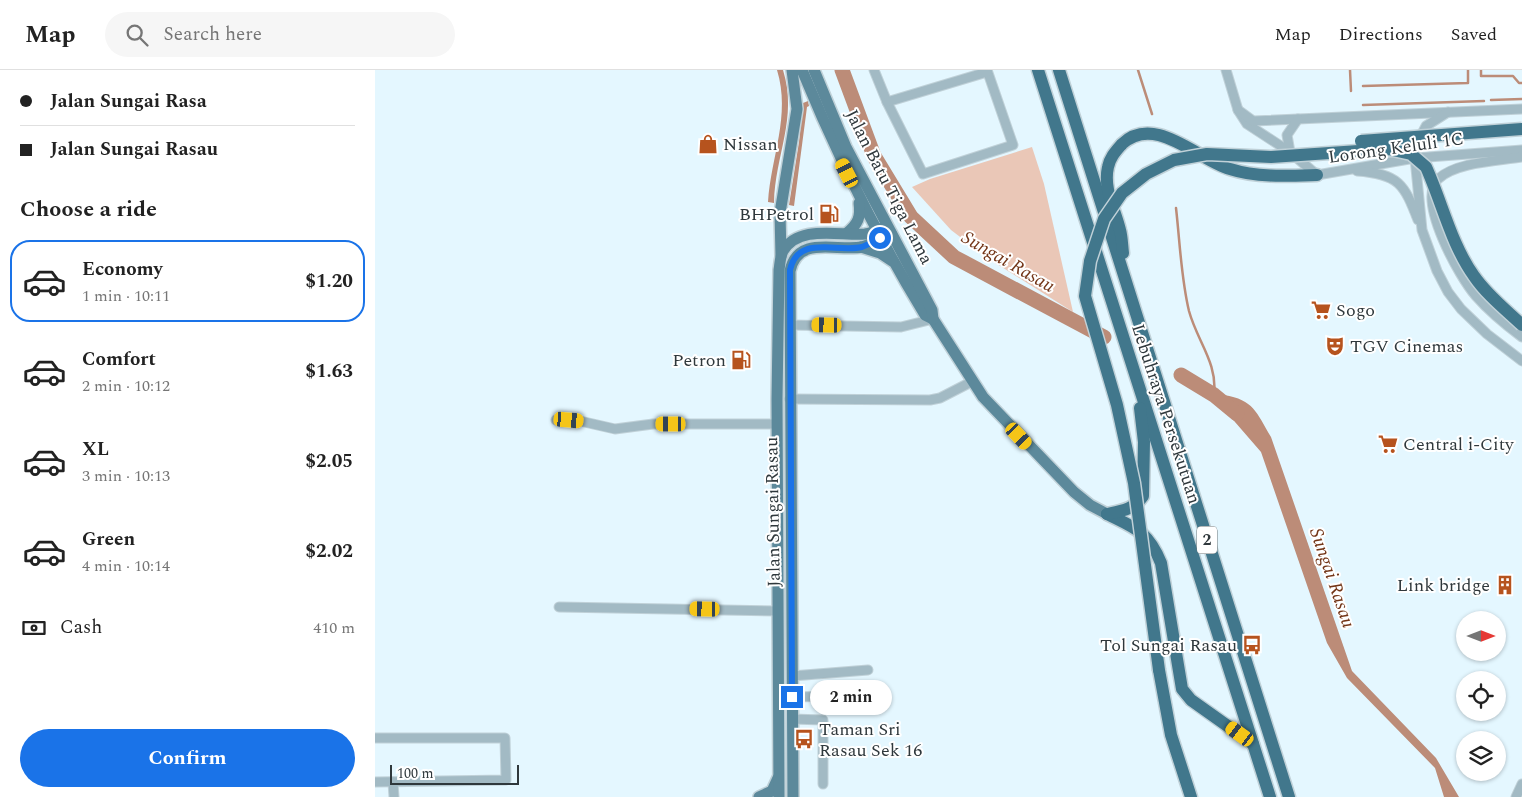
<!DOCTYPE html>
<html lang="en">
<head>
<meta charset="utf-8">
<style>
  :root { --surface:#fff; --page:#f6f6f6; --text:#222; --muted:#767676; --line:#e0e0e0; --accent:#1a73e8 }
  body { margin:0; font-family:Spectral,serif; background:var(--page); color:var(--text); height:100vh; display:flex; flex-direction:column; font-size:19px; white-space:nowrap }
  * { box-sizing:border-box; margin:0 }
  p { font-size:16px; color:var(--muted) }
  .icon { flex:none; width:28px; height:28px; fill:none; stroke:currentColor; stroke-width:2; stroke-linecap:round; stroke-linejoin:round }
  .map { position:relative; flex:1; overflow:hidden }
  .panel { display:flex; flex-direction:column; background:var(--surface); width:375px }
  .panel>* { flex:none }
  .hud { display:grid; align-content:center; height:110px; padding:0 20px; background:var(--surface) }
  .needle { width:32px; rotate:90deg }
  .buttons { position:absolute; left:1081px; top:541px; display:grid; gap:10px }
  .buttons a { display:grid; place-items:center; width:50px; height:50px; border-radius:50%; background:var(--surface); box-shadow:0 1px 4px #0004; font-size:25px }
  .scale { position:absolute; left:15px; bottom:12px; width:129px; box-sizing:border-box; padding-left:5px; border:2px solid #2f383c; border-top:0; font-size:14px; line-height:18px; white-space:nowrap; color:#2f383c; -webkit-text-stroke:4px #fff; paint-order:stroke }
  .end { position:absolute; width:22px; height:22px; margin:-11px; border:6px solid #1a73e8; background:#fff; box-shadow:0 0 0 2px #fff }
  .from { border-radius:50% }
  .bubble { position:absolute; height:35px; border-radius:18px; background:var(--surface); box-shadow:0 1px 4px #0004; font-size:16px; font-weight:700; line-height:35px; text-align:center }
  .car { position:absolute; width:15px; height:30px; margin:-15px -8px; border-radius:6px; box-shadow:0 0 4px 1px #0007; background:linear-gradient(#f5c518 24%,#345 0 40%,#f5c518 0 76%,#345 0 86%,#f5c518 0) }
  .hud b { display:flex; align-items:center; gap:18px; height:48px; font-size:19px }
  .hud b+b { border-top:1px solid var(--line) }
  .hud i { width:12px; height:12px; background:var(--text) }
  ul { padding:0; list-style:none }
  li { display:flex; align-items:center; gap:15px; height:82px; margin:0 10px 8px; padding:0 10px; border:2px solid transparent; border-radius:20px }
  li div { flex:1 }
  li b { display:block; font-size:19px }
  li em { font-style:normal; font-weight:700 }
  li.on { border-color:var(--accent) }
  li>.icon { width:45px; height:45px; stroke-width:1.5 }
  h2 { padding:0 20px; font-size:22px; line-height:60px }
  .pay { display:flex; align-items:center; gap:12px; height:55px; padding:0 20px; font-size:19px }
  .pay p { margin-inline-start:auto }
  .cta { display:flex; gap:10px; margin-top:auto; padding:10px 20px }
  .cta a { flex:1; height:58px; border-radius:30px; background:var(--accent); color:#fff; font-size:20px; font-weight:700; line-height:58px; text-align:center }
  header { display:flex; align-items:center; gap:30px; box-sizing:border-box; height:70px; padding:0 25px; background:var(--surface); border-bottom:1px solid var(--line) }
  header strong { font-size:24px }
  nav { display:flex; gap:28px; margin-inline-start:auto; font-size:18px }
  .search { width:350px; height:45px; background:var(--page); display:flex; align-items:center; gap:12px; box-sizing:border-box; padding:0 18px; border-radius:28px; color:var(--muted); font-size:19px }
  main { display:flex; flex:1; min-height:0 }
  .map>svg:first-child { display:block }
  .green { fill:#eac7b7 }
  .water { fill:#bc8c78 }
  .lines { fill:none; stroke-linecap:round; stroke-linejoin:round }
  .stream { stroke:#bc8c78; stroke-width:2.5 }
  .river { stroke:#bc8c78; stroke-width:15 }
  .minor-casing { stroke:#c0d1d8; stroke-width:11 }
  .major-casing { stroke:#c0d1d8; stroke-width:14 }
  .highway-casing { stroke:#c0d1d8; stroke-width:15 }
  .minor { stroke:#a2bac4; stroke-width:9 }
  .major { stroke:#5c899b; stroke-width:11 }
  .highway { stroke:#41778c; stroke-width:12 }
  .highway-bridge-casing { stroke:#c0d1d8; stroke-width:15; stroke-linecap:butt }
  .highway-bridge { stroke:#41778c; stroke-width:12 }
  .route { stroke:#1a73e8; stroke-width:6 }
  .labels { text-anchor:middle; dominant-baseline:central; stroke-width:4; stroke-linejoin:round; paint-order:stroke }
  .shield { fill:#fff; stroke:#6d7476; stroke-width:1 }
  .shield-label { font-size:16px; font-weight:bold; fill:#2f383c }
  .poi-label { font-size:18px; fill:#2f383c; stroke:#fff; text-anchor:start }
  .street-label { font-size:18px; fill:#2f383c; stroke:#fff }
  .water-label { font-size:19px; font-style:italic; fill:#733618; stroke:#fff }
</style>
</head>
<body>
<header>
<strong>Map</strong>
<div class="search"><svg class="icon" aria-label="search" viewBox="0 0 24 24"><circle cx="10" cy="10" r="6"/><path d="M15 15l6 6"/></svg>Search here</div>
<nav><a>Map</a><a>Directions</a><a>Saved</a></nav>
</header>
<main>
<section class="panel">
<div class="hud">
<b><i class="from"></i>Jalan Sungai Rasa</b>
<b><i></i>Jalan Sungai Rasau</b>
</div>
<h2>Choose a ride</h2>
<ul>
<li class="on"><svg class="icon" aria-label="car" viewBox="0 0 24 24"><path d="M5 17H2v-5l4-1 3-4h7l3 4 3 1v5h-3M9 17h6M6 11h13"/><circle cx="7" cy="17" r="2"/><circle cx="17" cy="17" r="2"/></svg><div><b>Economy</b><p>1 min · 10:11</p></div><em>$1.20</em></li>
<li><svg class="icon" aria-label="car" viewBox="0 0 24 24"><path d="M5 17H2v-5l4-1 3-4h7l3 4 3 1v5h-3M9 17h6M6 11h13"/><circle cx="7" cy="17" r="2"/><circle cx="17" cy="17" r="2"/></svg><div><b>Comfort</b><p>2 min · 10:12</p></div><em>$1.63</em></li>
<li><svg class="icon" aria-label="car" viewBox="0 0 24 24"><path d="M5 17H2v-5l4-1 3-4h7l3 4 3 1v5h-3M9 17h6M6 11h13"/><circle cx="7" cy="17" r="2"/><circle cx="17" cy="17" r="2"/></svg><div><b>XL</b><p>3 min · 10:13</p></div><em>$2.05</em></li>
<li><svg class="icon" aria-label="car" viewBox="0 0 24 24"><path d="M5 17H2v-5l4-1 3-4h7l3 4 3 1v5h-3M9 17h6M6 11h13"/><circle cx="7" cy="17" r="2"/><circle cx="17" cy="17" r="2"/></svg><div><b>Green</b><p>4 min · 10:14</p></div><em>$2.02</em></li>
</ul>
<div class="pay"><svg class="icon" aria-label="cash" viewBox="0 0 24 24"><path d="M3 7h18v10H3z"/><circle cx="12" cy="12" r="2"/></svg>Cash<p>410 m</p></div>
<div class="cta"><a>Confirm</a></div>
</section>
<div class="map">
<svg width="1147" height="727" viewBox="0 0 1147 727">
  <rect width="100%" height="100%" fill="#e4f7ff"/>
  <polygon class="green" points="657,77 669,114 698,242 614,189 576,160 537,117 555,109"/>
  <g class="water">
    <path d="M402,0H408C423,48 400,85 399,133L393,132C396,86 416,46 402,0Z"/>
    <polygon points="433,31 434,36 432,37 419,136 414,135 424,72 428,33"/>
    <path d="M849,325C879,330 881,342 896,367L977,601L1061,688L1084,727H1069L1060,698L972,608L952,573L886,382L847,337Z"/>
  </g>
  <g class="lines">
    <g class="stream">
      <polyline points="763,0 777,44"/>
      <polyline points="975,0 976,21"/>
      <polyline points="1106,0 1106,6 1138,6 1144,13 1147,13"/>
      <polyline points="988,16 1093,13 1093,0"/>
      <polyline points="1116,30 1147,29"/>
      <polyline points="988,35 1109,31"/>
      <path d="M801,138C805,173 806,208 814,241C822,271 843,293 839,325"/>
    </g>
    <g class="river">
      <polyline points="467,0 499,86 536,147 579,187 729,267"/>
      <polyline points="806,305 839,325 862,344"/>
    </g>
    <defs>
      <g id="minor">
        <polyline points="499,0 512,32 548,104 638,75 612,0"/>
        <polyline points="851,0 863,40 872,54 915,82"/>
        <polyline points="512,32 612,2"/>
        <polyline points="863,40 878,51 1147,39"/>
        <polyline points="1073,42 1051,56 1042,73 1040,88 1047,160 1062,201 1073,222 1086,239 1112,264 1147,291"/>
        <polyline points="923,49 912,65 915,82 942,105 1040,88 1147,80"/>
        <path d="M1147,87C1123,91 1081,92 1063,109C1041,130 1085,208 1101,226C1115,242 1131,255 1147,267"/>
        <path d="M982,101C1024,104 1029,114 1043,150"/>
        <polyline points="415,255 526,257 558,249"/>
        <polyline points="414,329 555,330 565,328 598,311"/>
        <polyline points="181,350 205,351 240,359 278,354 402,354"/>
        <polyline points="184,537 403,541"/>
        <polyline points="417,606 493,600"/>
        <polyline points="417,627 466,626"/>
        <polyline points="417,649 448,650 448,714"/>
        <polyline points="0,668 130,668 131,710 0,712"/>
        <polyline points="18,712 19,727"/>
        <polyline points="1141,727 1147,714"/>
      </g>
      <g id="major">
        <path d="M427,0C462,85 502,166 550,245L558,249L608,327L699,422L715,435L732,444"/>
        <polyline points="439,0 471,77 557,240 558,249"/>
        <path d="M472,163C483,154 486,147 484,133"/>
        <polyline points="486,177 505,183 517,191"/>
        <polyline points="406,186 405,143 422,39 417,0"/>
        <polyline points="384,727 397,721 403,708"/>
        <path d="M404,727L402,329L404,200C405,194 405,187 408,181C424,154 465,166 490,164C497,163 505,159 512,156"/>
        <path d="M418,727L415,201C423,164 462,182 487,177C496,174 507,168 516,163"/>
      </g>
      <g id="highway">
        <polyline points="663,0 895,727"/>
        <polyline points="684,0 914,727"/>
        <path d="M748,183C747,175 747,167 745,160C740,139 728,119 733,97C735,87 741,81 747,74C780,43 823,90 855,99C883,108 914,106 942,105"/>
        <path d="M732,444C760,458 773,461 786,493L807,619L816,630L878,674"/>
        <path d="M732,444C746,441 760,439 768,426L769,372L765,338"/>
        <polyline points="784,600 796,665 816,727"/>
      </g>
    </defs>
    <use href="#minor" class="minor-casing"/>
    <use href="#major" class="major-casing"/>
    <use href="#highway" class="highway-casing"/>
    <use href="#minor" class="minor"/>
    <use href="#major" class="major"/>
    <use href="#highway" class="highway"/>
    <defs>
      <g id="highway-bridge">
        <polyline points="986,71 1147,59"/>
        <path d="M784,600L759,413L742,335L710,226L715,191L729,149L747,123L771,104L799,90L832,84L896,87L1013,79L1036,84L1051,97C1067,132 1076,174 1099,206C1112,225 1130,239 1147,255"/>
      </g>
    </defs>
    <use href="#highway-bridge" class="highway-bridge-casing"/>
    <use href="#highway-bridge" class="highway-bridge"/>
  </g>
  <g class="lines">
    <path class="route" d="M417,627L415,200C423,164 462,183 487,177C493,175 499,171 505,168"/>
  </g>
  <defs>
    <symbol id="shop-bare" viewBox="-9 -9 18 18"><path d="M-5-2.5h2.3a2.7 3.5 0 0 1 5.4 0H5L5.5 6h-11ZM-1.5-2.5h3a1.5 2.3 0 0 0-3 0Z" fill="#b6531e" stroke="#fff" stroke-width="2.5" paint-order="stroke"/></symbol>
    <symbol id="fuel-bare" viewBox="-9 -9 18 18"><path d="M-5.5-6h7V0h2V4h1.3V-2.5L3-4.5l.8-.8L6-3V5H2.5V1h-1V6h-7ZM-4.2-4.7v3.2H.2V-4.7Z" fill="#b6531e" stroke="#fff" stroke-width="2.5" paint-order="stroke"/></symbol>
    <symbol id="supermarket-bare" viewBox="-9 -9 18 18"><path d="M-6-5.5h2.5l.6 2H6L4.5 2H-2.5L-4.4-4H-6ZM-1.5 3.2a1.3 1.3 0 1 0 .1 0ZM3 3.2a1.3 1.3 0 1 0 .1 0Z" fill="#b6531e" stroke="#fff" stroke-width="2.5" paint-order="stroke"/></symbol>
    <symbol id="theatre-bare" viewBox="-9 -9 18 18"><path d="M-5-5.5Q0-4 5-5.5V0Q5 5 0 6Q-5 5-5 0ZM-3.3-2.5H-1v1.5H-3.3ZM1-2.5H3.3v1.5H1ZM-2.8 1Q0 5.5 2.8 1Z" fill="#b6531e" stroke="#fff" stroke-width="2.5" paint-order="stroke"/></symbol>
    <symbol id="building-bare" viewBox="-9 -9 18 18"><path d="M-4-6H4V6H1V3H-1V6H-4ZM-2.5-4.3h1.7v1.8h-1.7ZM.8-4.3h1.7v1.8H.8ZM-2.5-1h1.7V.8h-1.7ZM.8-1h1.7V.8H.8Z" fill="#b6531e" stroke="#fff" stroke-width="2.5" paint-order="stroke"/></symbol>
    <symbol id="bus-bare" viewBox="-9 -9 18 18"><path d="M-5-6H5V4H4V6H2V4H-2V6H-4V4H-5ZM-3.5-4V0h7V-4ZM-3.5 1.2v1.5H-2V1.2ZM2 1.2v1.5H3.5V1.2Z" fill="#b6531e" stroke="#fff" stroke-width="2.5" paint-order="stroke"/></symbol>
  </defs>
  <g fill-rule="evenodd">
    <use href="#shop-bare" x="319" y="60" width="28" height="28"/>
    <use href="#fuel-bare" x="440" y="130" width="28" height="28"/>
    <use href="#supermarket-bare" x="932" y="226" width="28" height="28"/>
    <use href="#theatre-bare" x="946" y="262" width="28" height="28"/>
    <use href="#fuel-bare" x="352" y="276" width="28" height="28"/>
    <use href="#supermarket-bare" x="999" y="360" width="28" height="28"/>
    <use href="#building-bare" x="1116" y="501" width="28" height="28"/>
    <use href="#bus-bare" x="863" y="561" width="28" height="28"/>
    <use href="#bus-bare" x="415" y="655" width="28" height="28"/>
  </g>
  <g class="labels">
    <rect class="shield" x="822" y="456.5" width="20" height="27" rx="4"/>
    <g class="shield-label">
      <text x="832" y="470">2</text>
    </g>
    <g class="poi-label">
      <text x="348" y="74">Nissan</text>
      <text x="439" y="144" text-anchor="end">BHPetrol</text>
      <text x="961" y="240">Sogo</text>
      <text x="975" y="276">TGV Cinemas</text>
      <text x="351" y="290" text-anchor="end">Petron</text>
      <text x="1028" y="374">Central i-City</text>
      <text x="1115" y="515" text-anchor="end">Link bridge</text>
      <text x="862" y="575" text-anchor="end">Tol Sungai Rasau</text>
      <text x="444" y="659">Taman Sri<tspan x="444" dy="21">Rasau Sek 16</tspan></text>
    </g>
    <g class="street-label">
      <text transform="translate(1021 78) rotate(-8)">Lorong Keluli 1C</text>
      <text transform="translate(514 117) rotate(63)">Jalan Batu Tiga Lama</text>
      <text transform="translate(791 344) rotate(72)">Lebuhraya Persekutuan</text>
      <text transform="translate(398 442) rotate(-91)">Jalan Sungai Rasau</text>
    </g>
    <g class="water-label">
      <text transform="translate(633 192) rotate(30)">Sungai Rasau</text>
      <text transform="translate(957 508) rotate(71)">Sungai Rasau</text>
    </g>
  </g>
</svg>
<div class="buttons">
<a><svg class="needle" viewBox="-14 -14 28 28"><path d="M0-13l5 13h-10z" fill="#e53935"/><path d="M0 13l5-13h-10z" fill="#767676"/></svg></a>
<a><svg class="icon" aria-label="locate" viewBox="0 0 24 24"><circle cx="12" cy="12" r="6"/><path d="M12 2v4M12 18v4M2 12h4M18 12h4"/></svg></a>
<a><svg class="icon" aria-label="layers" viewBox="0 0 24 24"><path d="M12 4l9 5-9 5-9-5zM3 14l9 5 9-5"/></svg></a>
</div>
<div class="scale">100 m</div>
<i class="end from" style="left:505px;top:168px"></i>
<i class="end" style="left:417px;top:627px"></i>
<div class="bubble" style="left:435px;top:610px;width:82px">2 min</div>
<i class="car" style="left:472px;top:103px;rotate:333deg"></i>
<i class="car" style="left:452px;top:255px;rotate:271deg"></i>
<i class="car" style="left:194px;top:350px;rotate:95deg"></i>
<i class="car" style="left:296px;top:354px;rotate:270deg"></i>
<i class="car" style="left:644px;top:366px;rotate:137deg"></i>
<i class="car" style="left:330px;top:539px;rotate:271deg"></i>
<i class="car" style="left:865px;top:664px;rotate:306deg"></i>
</div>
</main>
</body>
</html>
